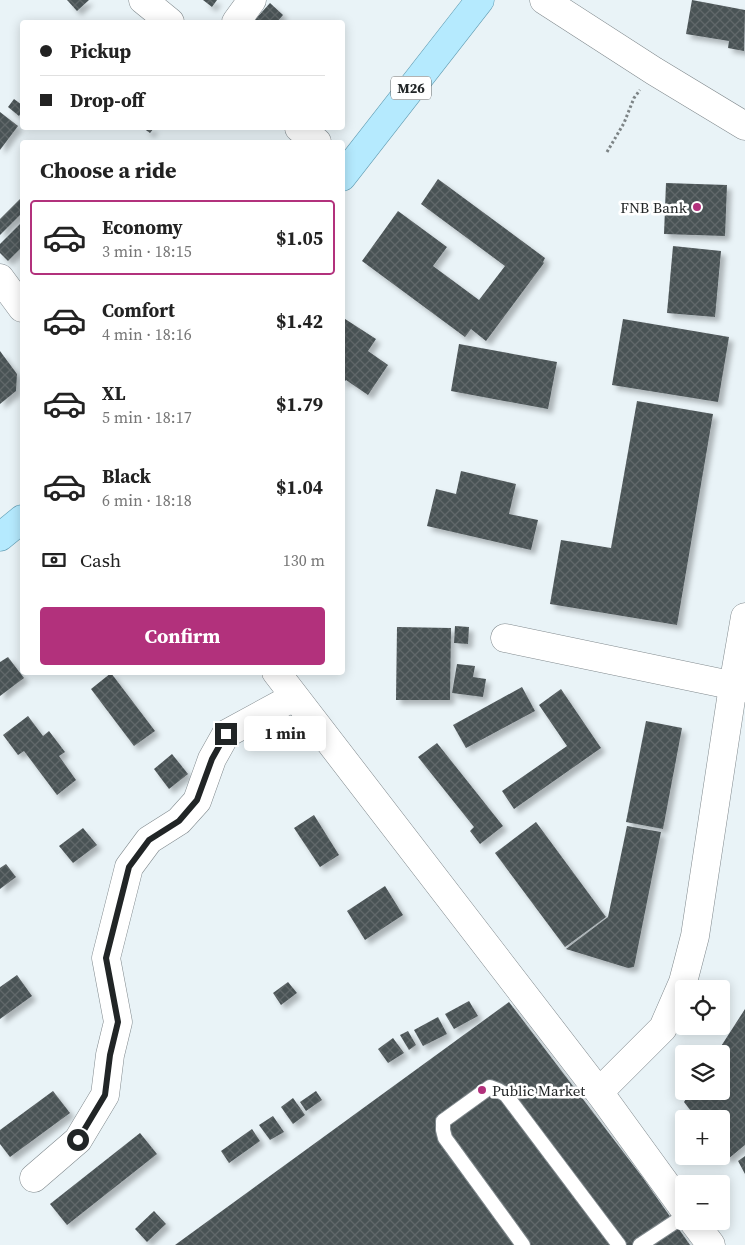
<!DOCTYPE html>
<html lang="en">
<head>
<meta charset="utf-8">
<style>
  :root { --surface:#fff; --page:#f2f2f2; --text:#222; --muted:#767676; --line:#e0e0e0; --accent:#b2317c }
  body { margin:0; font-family:"Source Serif 4",serif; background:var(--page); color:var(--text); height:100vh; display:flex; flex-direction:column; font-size:19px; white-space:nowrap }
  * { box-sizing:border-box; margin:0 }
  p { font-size:16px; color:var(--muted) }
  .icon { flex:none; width:28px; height:28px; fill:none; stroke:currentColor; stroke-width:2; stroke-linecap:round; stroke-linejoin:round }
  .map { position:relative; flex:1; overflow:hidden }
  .side { position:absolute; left:20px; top:140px; width:325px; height:535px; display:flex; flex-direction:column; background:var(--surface); border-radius:5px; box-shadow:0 2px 12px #0003 }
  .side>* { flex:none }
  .hud { position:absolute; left:20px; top:20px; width:325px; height:110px; border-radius:5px; box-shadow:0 2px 12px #0003; display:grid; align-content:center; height:110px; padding:0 20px; background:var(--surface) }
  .buttons { position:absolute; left:675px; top:980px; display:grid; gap:10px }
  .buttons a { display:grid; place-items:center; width:55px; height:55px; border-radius:5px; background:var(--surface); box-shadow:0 2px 12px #0003; font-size:25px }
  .end { position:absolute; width:22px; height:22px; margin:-11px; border:6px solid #212526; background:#fff; box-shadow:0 0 0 2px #fff }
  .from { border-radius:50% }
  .bubble { position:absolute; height:35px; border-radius:5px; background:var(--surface); box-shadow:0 2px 12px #0003; font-size:16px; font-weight:700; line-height:35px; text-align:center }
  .hud b { display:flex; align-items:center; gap:18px; height:48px; font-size:19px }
  .hud b+b { border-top:1px solid var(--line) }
  .hud i { width:12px; height:12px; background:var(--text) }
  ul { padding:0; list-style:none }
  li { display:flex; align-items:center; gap:15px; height:75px; margin:0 10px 8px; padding:0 10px; border:2px solid transparent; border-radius:5px }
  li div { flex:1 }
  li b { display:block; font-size:19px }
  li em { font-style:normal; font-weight:700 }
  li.current { border-color:var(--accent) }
  li>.icon { width:45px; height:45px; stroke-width:1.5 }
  h2 { padding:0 20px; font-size:22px; line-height:60px }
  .pay { display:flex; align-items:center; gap:12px; height:55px; padding:0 20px; font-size:19px }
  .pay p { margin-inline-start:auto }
  .button { display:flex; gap:10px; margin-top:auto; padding:10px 20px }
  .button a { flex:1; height:58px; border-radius:5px; background:var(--accent); color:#fff; font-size:20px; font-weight:700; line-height:58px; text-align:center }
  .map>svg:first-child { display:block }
  .building { fill:url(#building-cross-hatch); filter:url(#shadow) }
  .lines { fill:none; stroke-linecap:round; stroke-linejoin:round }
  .service-casing { stroke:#80898d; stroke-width:16 }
  .minor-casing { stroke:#80898d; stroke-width:29 }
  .primary-casing { stroke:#619cb2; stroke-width:29 }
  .path { stroke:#7c8385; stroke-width:3; stroke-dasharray:2.5 2.5; stroke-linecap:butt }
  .service { stroke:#fff; stroke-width:14 }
  .minor { stroke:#fff; stroke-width:28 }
  .primary { stroke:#b5eafe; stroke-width:28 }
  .route { stroke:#212526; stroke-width:6 }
  .poi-dot { fill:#b2317c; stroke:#fff; stroke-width:2 }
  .labels { text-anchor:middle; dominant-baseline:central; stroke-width:5; stroke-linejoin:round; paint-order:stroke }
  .shield { fill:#fff; stroke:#646667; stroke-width:1 }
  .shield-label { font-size:14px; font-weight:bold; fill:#212526 }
  .poi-label { font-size:15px; fill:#212526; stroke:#fff; text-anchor:end }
</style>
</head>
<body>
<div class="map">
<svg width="745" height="1245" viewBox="0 0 745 1245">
  <defs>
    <pattern id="building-cross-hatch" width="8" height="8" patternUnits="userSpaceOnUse" patternTransform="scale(1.25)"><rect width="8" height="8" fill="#4a5255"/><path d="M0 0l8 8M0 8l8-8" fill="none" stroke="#61686a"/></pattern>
    <filter id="shadow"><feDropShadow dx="4.5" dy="4.5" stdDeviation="2.5" flood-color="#0004"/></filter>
  </defs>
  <rect width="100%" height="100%" fill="#e9f3f7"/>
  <g class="building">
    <polygon points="67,0 89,0 77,11"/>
    <polygon points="203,0 217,0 212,7"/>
    <polygon points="692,0 745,10 744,51 728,48 729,41 686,34"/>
    <polygon points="270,3 283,15 277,22 253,22"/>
    <polygon points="14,99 22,105 22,111 19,116 8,107"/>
    <polygon points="0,112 18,126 0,150"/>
    <polygon points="143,128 154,128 150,133"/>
    <polygon points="438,179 545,258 543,262 544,263 486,341 471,329 465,337 362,261 398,211 447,247 433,266 479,300 505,266 421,204"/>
    <polygon points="666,183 727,185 725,236 664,234"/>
    <polygon points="20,199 22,202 22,213 0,235 0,219"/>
    <polygon points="22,222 22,247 8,261 0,253 0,244"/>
    <polygon points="673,246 721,251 715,317 667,313"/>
    <polygon points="342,317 376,339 368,351 388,365 368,395 346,380 342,385"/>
    <polygon points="623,319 729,337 718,402 612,385"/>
    <polygon points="459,344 557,362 548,409 451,391"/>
    <polygon points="0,351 17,374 16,391 0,404"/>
    <polygon points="637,401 713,414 677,625 550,604 561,540 611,548"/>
    <polygon points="461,471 516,484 509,514 538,520 531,550 427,526 436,489 456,494"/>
    <polygon points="455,626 469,627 468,644 454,643"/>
    <polygon points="397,627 451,628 450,700 396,700"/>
    <polygon points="8,657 24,678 0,696 0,662"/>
    <polygon points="457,664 475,666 473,677 486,679 483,697 452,693"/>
    <polygon points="111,673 155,731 134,746 91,689"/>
    <polygon points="522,687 535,711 466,748 453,725"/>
    <polygon points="561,689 601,748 514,809 502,791 567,746 539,705"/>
    <polygon points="28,716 43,736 49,731 65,752 59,756 76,780 57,795 24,751 18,755 3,735"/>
    <polygon points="646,721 682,728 663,829 626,822"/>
    <polygon points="437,743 503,826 480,844 470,831 474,827 418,757"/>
    <polygon points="172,754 188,774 169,789 154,769"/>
    <polygon points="314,815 339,855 320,867 294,828"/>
    <polygon points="536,822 606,917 565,947 495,853"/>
    <polygon points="627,826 661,832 634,967 628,968 566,949 608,917"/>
    <polygon points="83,828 97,845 73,863 59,846"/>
    <polygon points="6,864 16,877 0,889 0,868"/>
    <polygon points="385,886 403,915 365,940 347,911"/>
    <polygon points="17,975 32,996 0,1019 0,987"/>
    <polygon points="288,982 297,993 281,1005 273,993"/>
    <polygon points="469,1001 478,1016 454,1029 445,1014"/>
    <polygon points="509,1002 643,1178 690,1245 175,1245"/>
    <polygon points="745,1009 745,1145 728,1159 721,1150 721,1119 697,1119 684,1102 691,1091 721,1091 721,1054 716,1054"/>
    <polygon points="438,1017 447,1034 423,1046 414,1030"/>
    <polygon points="408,1031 416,1045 409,1050 400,1035"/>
    <polygon points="393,1038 404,1053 388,1063 378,1049"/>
    <polygon points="53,1091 70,1113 10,1157 0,1144 0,1130"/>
    <polygon points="316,1091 322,1100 306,1111 300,1102"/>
    <polygon points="293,1098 305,1115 293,1124 281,1107"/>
    <polygon points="273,1116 284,1132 270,1140 259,1125"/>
    <polygon points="252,1129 260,1141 229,1163 221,1151"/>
    <polygon points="140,1133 157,1154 67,1225 50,1204"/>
    <polygon points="745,1156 745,1174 738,1161"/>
    <polygon points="154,1211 166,1224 147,1242 135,1229"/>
  </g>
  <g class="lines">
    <defs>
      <g id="service">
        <polyline points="523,1245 445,1138 443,1130 443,1121 490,1087 498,1090 506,1095 619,1245"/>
        <polyline points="640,1245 684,1216"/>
      </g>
      <g id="minor">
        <polyline points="143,0 170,22"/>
        <polyline points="544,0 654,71 745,126"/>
        <polyline points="236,22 252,0"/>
        <polyline points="299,128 317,142"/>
        <polyline points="0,278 22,308"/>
        <polyline points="505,638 745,688"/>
        <polyline points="276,672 599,1092 684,1209"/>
        <polyline points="599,1092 663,1028 683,982 695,936 733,686 745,617"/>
        <polyline points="34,1178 78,1140 105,1095 110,1055 118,1022 106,958 129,867 149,840 179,821 197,801 212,759 226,734 294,697"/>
        <polyline points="693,1221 711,1245"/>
      </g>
      <g id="primary">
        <polyline points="342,177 480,0"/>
        <polyline points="0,537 22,519"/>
      </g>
    </defs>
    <use href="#service" class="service-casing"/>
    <use href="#minor" class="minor-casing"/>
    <use href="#primary" class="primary-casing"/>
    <polyline class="path" points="607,152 624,123 634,98 640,90"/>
    <use href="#service" class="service"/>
    <use href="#minor" class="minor"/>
    <use href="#primary" class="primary"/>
  </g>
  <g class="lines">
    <polyline class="route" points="78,1140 105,1095 110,1055 118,1022 106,958 129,867 149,840 179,821 197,800 212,759 226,734"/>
  </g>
  <g class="poi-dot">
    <circle cx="697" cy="207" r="5"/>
    <circle cx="482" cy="1090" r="5"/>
  </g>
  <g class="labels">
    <rect class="shield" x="391" y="76.5" width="40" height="23" rx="4"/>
    <g class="shield-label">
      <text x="411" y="88">M26</text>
    </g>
    <g class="poi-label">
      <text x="687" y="207">FNB Bank</text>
      <text x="492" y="1090" text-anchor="start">Public Market</text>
    </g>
  </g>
</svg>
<div class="buttons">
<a><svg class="icon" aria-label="locate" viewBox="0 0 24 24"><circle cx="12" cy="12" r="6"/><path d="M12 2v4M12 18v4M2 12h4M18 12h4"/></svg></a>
<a><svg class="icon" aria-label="layers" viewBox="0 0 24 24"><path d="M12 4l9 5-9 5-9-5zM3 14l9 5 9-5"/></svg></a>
<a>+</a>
<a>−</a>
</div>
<i class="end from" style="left:78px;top:1140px"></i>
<i class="end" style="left:226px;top:734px"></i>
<div class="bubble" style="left:244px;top:716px;width:82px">1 min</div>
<div class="hud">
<b><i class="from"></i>Pickup</b>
<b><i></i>Drop-off</b>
</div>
<section class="side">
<h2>Choose a ride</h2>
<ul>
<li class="current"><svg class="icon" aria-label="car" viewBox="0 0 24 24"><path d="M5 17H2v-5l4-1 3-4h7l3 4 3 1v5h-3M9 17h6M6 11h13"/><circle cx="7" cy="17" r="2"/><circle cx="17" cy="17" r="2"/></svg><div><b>Economy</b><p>3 min · 18:15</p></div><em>$1.05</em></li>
<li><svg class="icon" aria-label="car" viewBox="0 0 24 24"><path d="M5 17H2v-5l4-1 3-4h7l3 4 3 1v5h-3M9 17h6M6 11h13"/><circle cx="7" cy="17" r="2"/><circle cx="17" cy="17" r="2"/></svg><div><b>Comfort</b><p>4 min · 18:16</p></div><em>$1.42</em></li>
<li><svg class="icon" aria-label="car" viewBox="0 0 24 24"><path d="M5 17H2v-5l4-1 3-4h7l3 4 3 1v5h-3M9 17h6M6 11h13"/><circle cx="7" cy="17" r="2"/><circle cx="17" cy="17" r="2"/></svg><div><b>XL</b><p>5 min · 18:17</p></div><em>$1.79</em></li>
<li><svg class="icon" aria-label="car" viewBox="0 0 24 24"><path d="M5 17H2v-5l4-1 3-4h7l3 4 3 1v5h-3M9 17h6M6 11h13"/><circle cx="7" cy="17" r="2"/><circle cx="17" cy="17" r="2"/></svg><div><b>Black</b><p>6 min · 18:18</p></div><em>$1.04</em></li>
</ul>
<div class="pay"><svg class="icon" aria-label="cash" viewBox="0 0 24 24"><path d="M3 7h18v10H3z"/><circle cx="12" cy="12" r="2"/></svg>Cash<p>130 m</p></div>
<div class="button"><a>Confirm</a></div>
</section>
</div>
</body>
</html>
